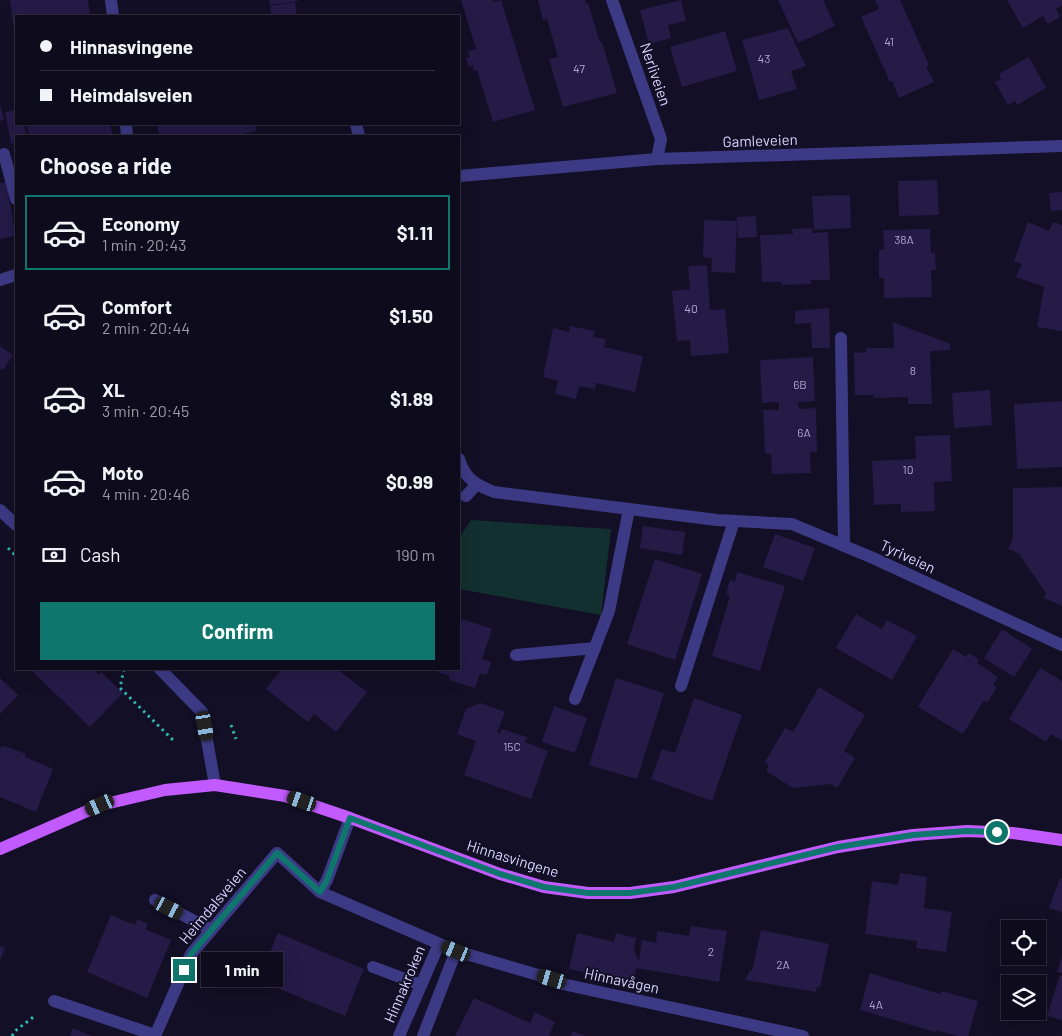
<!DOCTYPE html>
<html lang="en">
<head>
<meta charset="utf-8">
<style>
  :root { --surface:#0e0b1c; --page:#1c1929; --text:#f1f3f6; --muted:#9b9ba3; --line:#2e2b3b; --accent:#0f766e }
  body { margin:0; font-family:Barlow,sans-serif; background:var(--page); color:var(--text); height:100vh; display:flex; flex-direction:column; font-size:19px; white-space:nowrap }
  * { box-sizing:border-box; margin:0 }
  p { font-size:16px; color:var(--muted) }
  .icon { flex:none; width:28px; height:28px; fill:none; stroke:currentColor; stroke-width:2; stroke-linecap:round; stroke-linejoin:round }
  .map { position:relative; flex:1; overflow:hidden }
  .details { position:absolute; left:15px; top:135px; width:445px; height:535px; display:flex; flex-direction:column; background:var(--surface); border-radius:0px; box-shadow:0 5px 20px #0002,0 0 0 1px var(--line) }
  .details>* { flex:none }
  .hud { position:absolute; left:15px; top:15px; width:445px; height:110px; border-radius:0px; box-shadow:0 5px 20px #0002,0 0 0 1px var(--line); display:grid; align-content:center; height:110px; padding:0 25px; background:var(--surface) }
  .buttons { position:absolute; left:1001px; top:920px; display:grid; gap:10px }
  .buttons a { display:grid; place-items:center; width:45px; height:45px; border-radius:0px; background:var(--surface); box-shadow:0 5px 20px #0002,0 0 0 1px var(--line); font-size:25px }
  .end { position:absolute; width:22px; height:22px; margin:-11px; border:6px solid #0f766e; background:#fff; box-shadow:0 0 0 2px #fff }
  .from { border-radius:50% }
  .bubble { position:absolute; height:35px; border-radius:0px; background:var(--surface); box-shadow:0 5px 20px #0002,0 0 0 1px var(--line); font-size:16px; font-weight:700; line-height:35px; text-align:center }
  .car { position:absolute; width:15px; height:30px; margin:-15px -8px; border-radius:6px; box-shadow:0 0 4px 1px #0007; background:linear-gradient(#222 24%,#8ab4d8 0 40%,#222 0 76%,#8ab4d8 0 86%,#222 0) }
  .hud b { display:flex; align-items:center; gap:18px; height:48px; font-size:19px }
  .hud b+b { border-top:1px solid var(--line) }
  .hud i { width:12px; height:12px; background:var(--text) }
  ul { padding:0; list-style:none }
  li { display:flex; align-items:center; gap:15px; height:75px; margin:0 10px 8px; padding:0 15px; border:2px solid transparent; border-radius:0px }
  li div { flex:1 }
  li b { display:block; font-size:19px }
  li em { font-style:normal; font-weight:700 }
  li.on { border-color:var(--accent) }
  li>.icon { width:45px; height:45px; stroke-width:1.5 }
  h2 { padding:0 25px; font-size:22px; line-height:60px }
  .pay { display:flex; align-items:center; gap:12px; height:55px; padding:0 25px; font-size:19px }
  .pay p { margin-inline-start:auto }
  .action { display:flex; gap:10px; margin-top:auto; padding:10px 25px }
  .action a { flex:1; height:58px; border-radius:0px; background:var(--accent); color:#fff; font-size:20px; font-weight:700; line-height:58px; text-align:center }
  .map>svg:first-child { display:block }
  .green { fill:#12302f }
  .building { fill:#241b47 }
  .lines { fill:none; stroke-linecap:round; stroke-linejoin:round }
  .path { stroke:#2fb8b0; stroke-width:3; stroke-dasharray:2.5 4; stroke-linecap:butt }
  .service { stroke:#3d3a85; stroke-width:12 }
  .minor { stroke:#3d3a85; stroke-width:12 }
  .tertiary { stroke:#3d3a85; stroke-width:12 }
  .primary { stroke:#c25bff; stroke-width:12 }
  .route { stroke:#0f766e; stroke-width:6 }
  .labels { text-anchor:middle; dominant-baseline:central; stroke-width:4; stroke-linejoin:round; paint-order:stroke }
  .number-label { font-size:12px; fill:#aca6d1 }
  .street-label { font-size:15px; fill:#d9d4ff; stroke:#130f26 }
</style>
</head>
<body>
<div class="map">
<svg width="1062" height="1036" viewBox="0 0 1062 1036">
  <rect width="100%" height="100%" fill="#130f26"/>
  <polygon class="green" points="471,520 611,529 601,615 459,589 459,538"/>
  <g class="building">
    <polygon points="10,0 88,0 90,16 16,16 16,25 13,26"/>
    <polygon points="269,0 298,0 298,1 270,5"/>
    <polygon points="461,0 493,0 493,2 501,0 535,110 493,122 477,70 474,71 473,65 469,67 466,58 470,57 468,51 476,49"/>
    <polygon points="538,0 585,0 586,4 588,3 600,43 602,42 617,93 563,107 549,59 558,57 547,19 543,20"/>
    <polygon points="681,0 686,21 668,25 671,38 649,44 640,10"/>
    <polygon points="778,0 823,0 835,26 798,43"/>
    <polygon points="875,0 900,0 929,65 926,66 934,82 899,98 892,81 890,82 861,17 879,9"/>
    <polygon points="1007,0 1062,0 1062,5 1056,9 1060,17 1048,24 1043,16 1023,28"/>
    <polygon points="295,2 297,16 272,16 270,6"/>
    <polygon points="788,28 806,66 791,71 797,89 759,100 742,40"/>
    <polygon points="725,31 737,71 682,87 670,47"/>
    <polygon points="1029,57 1046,88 1017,105 1015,101 1008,105 995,82 1001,79 999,74"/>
    <polygon points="0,105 4,120 0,121"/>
    <polygon points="16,110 16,124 24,124 27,136 16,136 16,142 11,144 5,112"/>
    <polygon points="27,124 110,124 113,136 29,136"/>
    <polygon points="157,124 255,124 256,131 242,134 242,136 159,136"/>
    <polygon points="937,180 939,215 899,216 898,181"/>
    <polygon points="6,182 16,236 0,239 0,183"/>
    <polygon points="1062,192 1062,210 1051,211 1049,193"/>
    <polygon points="850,195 851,228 814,230 812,196"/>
    <polygon points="756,216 757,237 738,238 737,217"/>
    <polygon points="704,220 737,221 735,273 711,272 712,258 703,257"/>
    <polygon points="1028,222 1049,231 1053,222 1062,225 1062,331 1037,327 1044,287 1016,277 1022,264 1014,261"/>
    <polygon points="812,228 812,233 828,232 830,280 810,280 811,284 782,285 782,282 762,282 760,235 793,234 792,229"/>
    <polygon points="930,229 931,253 935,253 936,270 931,270 932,297 884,298 884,278 879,278 879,250 884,249 883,230"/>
    <polygon points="707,265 710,310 725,309 729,353 691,356 690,340 677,341 672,291 690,289 688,266"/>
    <polygon points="829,308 830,348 812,348 811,323 795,324 795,311"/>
    <polygon points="893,322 950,344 950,350 930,351 932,404 908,404 908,397 873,398 874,395 855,395 854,353 866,352 866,348 894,348"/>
    <polygon points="570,326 595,331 593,337 606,339 604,347 643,356 635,392 596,383 595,389 579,386 576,399 555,394 558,381 543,377 553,328 569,332"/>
    <polygon points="0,346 13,355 3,370 0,368"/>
    <polygon points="813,357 815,401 798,402 799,409 816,408 817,452 810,452 811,473 772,474 771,454 765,454 763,410 779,410 779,402 762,403 760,360"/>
    <polygon points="990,390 992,425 954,428 952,393"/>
    <polygon points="1062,401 1062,467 1017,469 1014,404"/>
    <polygon points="950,435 952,481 934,482 935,511 901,512 901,504 874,505 872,461 916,459 915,436"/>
    <polygon points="1062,487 1062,606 1044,598 1046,593 1019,554 1008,549 1013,538 1013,488"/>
    <polygon points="643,526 685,532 682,555 640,548"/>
    <polygon points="775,534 815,548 803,581 763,567"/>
    <polygon points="655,559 702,574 675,660 627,644"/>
    <polygon points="737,572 785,586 760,671 712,656 730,596 726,595 730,580 735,582"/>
    <polygon points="856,614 882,629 887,620 917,636 892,680 836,648"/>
    <polygon points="462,619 492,629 482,659 491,662 487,675 480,673 475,688 449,680 450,676 429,669 459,669 459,630"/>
    <polygon points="1002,629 1032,649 1014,677 984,658"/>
    <polygon points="953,649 966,657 968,653 979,659 977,663 998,677 993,685 997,687 987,703 984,700 963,734 918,707"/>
    <polygon points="1040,668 1062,681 1062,741 1051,734 1046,742 1009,719"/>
    <polygon points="30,669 93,669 99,675 101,672 123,693 90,727"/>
    <polygon points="282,669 337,669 367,692 336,732 314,714 308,722 266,689"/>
    <polygon points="0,678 18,695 0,714"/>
    <polygon points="616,678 664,693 637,779 589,765"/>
    <polygon points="819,687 865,715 844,751 855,758 837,788 831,784 793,788 766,771 769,765 765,762 785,728 793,732"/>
    <polygon points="694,698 742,715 712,801 651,779 662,749 675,753"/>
    <polygon points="481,703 505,712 497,733 500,733 502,729 527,737 525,742 548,751 531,799 464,775 476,741 457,734 466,709"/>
    <polygon points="554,706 587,718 575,753 542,742"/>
    <polygon points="5,746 26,754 25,757 53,769 36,812 0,797 0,748"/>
    <polygon points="900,873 927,877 924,908 952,912 946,952 916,948 917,941 865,934 872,881 898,885"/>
    <polygon points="1060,878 1062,879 1062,912 1049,908"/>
    <polygon points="111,915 135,925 137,919 148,924 145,929 171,940 147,998 87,972"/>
    <polygon points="691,926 727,931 719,982 636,968 633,982 569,969 577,933 614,942 616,933 636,938 634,947 637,959 639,960 642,940 656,943 657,931 689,936"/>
    <polygon points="761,930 829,944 820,987 817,987 816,992 745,980 750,970 752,971"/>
    <polygon points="278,933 364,969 345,1016 258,980"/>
    <polygon points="0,946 5,948 0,960"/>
    <polygon points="1062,956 1062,973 1057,972"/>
    <polygon points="870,973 940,994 941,991 978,1001 968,1036 958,1036 936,1030 935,1032 860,1010"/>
    <polygon points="1060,975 1062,976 1062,1020 1047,1016"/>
    <polygon points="474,998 530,1023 535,1012 555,1022 549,1036 455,1036"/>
    <polygon points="73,1028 92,1036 70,1036"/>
    <polygon points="573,1031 585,1036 570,1036"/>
  </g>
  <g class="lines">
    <g class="path">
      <polyline points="8,548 16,556"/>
      <polyline points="124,669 120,688 174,741"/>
      <polyline points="231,725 236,739"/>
      <polyline points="12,1036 15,1031 36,1015"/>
    </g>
    <g class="service">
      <polyline points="111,0 113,16"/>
      <polyline points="126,124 127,136"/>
      <polyline points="356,124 359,136"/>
      <polyline points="4,154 16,199"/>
      <polyline points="841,338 844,546"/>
      <polyline points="516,655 595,648"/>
      <polyline points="575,699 609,611 629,509"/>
      <polyline points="155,900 211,930"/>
      <polyline points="373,967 421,985"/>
      <polyline points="54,1001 155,1035"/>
    </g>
    <g class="minor">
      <polyline points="612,0 661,139 657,159"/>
      <path d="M459,459C465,479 476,485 494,492L717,520L792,524L873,558L1062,645"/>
      <polyline points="466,496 476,485"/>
      <polyline points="0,510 16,525"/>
      <polyline points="160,669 202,712 215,785"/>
      <polyline points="681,686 734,521"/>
      <polyline points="350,818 327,880 320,892 456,951 552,979 558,983 803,1036"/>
      <polyline points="155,1036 191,954 277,853 320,892"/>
      <polyline points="399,1036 439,944"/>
      <polyline points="423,1036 456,951"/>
    </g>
    <g class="tertiary">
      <polyline points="459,176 657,159 1062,146"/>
      <polyline points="0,280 16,275"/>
    </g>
    <polyline class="primary" points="0,849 101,805 165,790 215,785 285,796 350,818 500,874 544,887 588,893 630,893 674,887 838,847 913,835 967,831 1013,833 1062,840"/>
  </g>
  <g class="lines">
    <polyline class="route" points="184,970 191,954 277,853 320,892 327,880 350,818 500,874 544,887 588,893 630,893 674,887 838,847 913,835 966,831 997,832"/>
  </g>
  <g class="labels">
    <g class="number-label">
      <text x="889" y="41">41</text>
      <text x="764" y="58">43</text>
      <text x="579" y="68">47</text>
      <text x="904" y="239">38A</text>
      <text x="691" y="308">40</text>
      <text x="913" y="370">8</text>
      <text x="800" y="384">6B</text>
      <text x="804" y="432">6A</text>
      <text x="908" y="469">10</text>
      <text x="512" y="746">15C</text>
      <text x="711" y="951">2</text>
      <text x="783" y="964">2A</text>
      <text x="876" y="1004">4A</text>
    </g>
    <g class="street-label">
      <text transform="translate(656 74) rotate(71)">Nerliveien</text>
      <text transform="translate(760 140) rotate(-2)">Gamleveien</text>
      <text transform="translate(908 556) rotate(25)">Tyriveien</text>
      <text transform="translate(513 858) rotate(17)">Hinnasvingene</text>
      <text transform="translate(212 905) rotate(-50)">Heimdalsveien</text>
      <text transform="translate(622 980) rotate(12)">Hinnavågen</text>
      <text transform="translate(404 984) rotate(-67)">Hinnakroken</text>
    </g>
  </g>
</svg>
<div class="buttons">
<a><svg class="icon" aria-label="locate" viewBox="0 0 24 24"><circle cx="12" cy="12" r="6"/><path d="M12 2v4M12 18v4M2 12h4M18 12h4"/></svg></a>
<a><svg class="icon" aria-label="layers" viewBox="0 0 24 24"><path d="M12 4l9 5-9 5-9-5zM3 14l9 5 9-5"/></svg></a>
</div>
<i class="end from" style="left:997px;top:832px"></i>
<i class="end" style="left:184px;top:970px"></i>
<div class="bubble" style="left:201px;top:952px;width:82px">1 min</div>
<i class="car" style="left:205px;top:726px;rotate:170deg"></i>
<i class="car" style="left:302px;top:801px;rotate:289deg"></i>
<i class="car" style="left:100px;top:805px;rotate:246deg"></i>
<i class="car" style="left:169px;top:908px;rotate:117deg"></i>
<i class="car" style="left:456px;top:951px;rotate:292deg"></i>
<i class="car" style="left:552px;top:979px;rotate:286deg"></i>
<div class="hud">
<b><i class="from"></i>Hinnasvingene</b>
<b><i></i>Heimdalsveien</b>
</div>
<section class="details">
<h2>Choose a ride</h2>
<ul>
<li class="on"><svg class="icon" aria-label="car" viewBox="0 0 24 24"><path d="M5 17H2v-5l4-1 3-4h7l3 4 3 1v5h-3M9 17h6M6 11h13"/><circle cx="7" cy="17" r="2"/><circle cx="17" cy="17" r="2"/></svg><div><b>Economy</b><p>1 min · 20:43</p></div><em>$1.11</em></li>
<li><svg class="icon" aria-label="car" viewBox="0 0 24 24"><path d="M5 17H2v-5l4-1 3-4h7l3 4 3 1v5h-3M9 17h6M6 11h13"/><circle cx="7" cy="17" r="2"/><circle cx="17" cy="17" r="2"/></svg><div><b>Comfort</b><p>2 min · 20:44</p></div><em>$1.50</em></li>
<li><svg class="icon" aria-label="car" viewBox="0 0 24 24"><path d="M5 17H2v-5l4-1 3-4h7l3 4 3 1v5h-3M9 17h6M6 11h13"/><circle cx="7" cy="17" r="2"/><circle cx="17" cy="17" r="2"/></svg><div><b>XL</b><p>3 min · 20:45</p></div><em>$1.89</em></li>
<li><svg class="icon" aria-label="car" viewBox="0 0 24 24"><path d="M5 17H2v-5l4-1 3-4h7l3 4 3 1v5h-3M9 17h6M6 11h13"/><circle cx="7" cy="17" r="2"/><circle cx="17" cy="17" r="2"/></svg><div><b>Moto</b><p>4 min · 20:46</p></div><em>$0.99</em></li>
</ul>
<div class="pay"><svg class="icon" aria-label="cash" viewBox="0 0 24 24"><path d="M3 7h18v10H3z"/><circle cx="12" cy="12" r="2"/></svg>Cash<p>190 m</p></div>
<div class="action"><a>Confirm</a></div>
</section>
</div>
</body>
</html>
